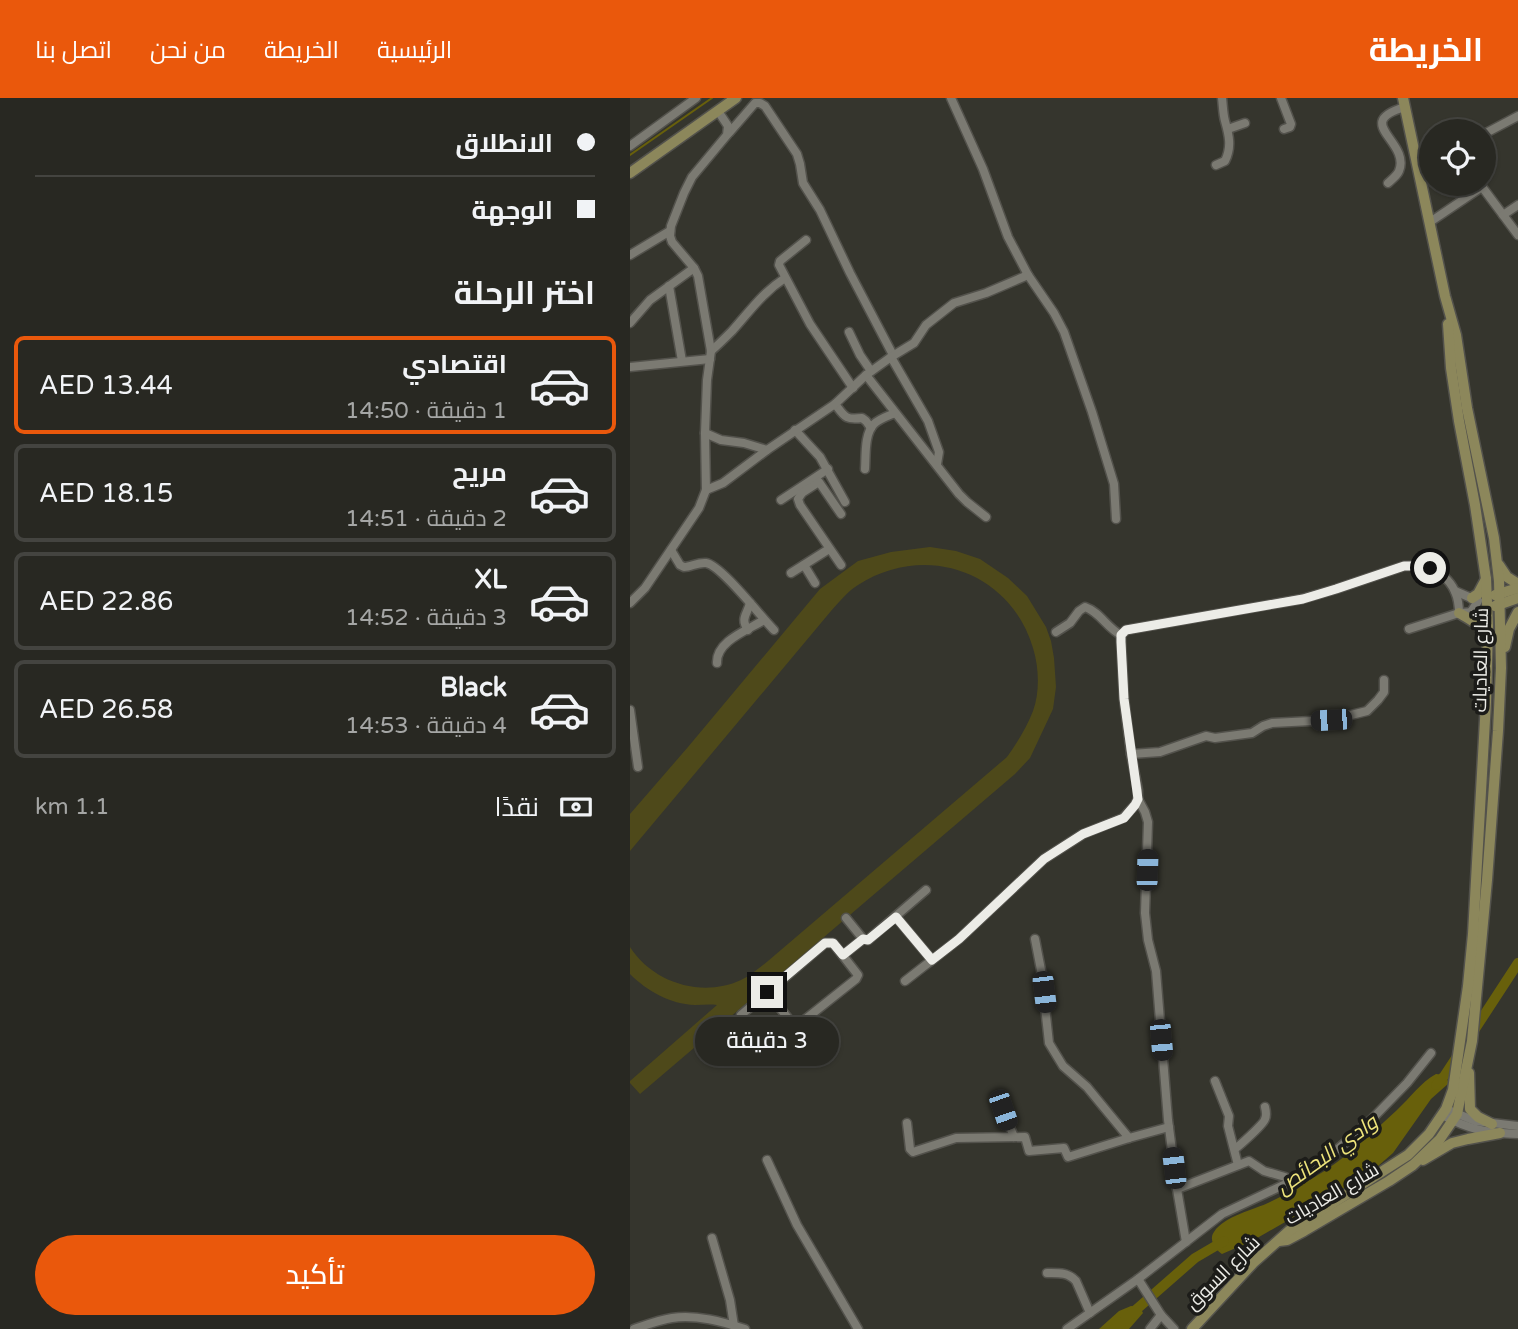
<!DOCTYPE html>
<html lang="ar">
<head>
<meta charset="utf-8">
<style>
  :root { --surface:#282822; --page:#34342f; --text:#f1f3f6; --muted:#a5a6a5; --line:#444440; --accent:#ea580c }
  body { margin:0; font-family:"Varela Round",Cairo,sans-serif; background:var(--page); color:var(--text); direction:rtl; height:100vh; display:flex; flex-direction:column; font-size:26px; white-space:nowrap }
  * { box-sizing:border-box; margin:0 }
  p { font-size:23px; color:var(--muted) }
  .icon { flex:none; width:38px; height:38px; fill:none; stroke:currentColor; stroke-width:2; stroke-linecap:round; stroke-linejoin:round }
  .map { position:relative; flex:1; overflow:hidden; direction:ltr }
  .sheet { display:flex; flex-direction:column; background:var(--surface); width:630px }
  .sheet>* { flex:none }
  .hud { display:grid; align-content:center; height:154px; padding:0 35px; background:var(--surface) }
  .fabs { position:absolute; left:789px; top:21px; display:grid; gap:14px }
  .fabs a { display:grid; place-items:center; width:77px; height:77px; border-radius:50%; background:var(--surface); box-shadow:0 2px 5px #0004,0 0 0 2px var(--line); font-size:35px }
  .end { position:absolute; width:32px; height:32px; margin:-16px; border:9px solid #ecece7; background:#111; box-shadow:0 0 0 4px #111 }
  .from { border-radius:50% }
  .bubble { position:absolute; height:49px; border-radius:24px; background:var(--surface); box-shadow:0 2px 5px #0004,0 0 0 2px var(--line); font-size:23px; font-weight:600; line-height:49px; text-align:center; direction:rtl }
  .car { position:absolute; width:21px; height:42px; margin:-21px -10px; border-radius:9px; box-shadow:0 0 5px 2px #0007; background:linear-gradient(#222 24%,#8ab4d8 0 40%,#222 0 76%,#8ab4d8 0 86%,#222 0) }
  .hud b { display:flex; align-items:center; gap:24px; height:66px; font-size:26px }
  .hud b+b { border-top:2px solid var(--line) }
  .hud i { width:18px; height:18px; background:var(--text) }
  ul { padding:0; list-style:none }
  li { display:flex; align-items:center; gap:21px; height:98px; margin:0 14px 10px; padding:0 21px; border:4px solid var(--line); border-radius:10px }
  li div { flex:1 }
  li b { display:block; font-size:26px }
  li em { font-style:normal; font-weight:600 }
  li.active { border-color:var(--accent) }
  li>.icon { width:63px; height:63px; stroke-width:1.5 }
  h2 { padding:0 35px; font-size:32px; line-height:84px }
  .pay { display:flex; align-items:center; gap:18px; height:77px; padding:0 35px; font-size:26px }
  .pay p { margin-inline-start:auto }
  .cta { display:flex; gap:14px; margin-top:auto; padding:14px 35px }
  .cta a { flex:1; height:80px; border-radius:42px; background:var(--accent); color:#fff; font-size:28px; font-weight:600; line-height:80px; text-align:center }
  header { display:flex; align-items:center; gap:42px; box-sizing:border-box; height:98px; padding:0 35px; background:var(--accent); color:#fff }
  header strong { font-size:33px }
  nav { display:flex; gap:38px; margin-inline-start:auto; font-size:24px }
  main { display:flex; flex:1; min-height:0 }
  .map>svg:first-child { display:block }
  .green { fill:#4e491a }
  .water { fill:#68600b }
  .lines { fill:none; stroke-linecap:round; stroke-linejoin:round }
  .stream { stroke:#68600b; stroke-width:2 }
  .river { stroke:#68600b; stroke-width:10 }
  .minor-casing { stroke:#53524c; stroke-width:11 }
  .major-casing { stroke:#53524c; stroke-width:13 }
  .minor { stroke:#7b7a72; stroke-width:8 }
  .major { stroke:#8c875b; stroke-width:10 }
  .route { stroke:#ecece7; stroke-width:9 }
  .labels { text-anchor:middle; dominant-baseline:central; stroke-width:7; stroke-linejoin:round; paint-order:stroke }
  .street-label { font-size:19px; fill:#ecece7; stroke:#1c1c19 }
  .water-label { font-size:21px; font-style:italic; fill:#eee47b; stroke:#1c1c19 }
</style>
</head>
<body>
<header>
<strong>الخريطة</strong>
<nav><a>الرئيسية</a><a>الخريطة</a><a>من نحن</a><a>اتصل بنا</a></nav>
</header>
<main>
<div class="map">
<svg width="888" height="1231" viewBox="0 0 888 1231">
  <rect width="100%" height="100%" fill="#35352d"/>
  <path class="green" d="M300,449L326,453L350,461L378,480L397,498L416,529L421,543L424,560L426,589L423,611L400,660L385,676L10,996L0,985V983L87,907C80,906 72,907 65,907C40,906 17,893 0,876V849C23,885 72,900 111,882C121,877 129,870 138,863L377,659C387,645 397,629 403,613C410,594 409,569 403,550C380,473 295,444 228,487C218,493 209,504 201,513L0,753V716L58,649L190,491L228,463L261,454Z"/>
  <g class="water">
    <path d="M806,976L815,977L819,985L801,1001L763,1055L740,1075L622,1143L592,1156C586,1152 578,1142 584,1134C594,1118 624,1112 640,1104C655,1097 669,1088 683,1080C714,1062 741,1036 767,1012C781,999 790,985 806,976Z"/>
    <polygon points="501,1208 510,1209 513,1215 499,1231 469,1231 489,1213"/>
  </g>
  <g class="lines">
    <polyline class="stream" points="0,57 82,0"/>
    <g class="river">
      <polyline points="806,987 815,977 888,865"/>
      <polyline points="484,1231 565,1160 594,1143"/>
    </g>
    <defs>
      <g id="minor">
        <polyline points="321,0 353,71 378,139 398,177 424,215 434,234 462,314 484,386 486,421"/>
        <polyline points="651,0 661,26 660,29 654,31"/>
        <polyline points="598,31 615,25"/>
        <polyline points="99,35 125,5 130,5 135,8 167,56 170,66 173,85 190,112 220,175 263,257"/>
        <polyline points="854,36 888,18"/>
        <polyline points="0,48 66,0"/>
        <path d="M586,67L595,63C602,49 599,37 595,23C593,16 593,8 592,0"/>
        <path d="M758,85C761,82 767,78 769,73C781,43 721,25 775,9"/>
        <polyline points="850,86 888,137"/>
        <polyline points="873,117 888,107"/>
        <polyline points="800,124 852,89"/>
        <polyline points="176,142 150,163 149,167 180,226 223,290"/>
        <polyline points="0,157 40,133"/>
        <polyline points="39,188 52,263"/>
        <polyline points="0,225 20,202 64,170"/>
        <polyline points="219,234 230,257 241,273"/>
        <path d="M81,253C88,247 95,240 102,233C120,213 132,195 155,180"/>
        <polyline points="261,259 298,323 309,354 307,366"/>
        <polyline points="0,269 80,261"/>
        <polyline points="236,277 329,396 337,404 356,419"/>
        <path d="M205,306C215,319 215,322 232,320L236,323L241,330"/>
        <polyline points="165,332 190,359 215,404"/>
        <polyline points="75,335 91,342 114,345 137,352"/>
        <path d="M235,371C236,358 234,336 244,326C249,321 258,318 265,315"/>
        <polyline points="76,392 93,385 137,352 205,306 236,277 261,259 284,245 296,227 324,205 356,195 398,177"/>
        <polyline points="151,402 198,371"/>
        <path d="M41,452L50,467L54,469C61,469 68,464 76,465C91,467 131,519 144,532"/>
        <polyline points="174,467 185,485"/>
        <polyline points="211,467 170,407 168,401 172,395 189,384 211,416"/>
        <polyline points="161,475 199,451"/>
        <polyline points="825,493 848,503 841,514"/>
        <polyline points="0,505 15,490 69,410 76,392 75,335 77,282 81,253 68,178 64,170 42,144 40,138 41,128 54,95 62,79 97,37 98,28 88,13"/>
        <polyline points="779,531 829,515 845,514 858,511"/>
        <path d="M118,532C110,520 117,517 120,505"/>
        <path d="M426,534L440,525L449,513L455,509C470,514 477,530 491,537"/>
        <path d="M87,565C86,543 118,532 134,522"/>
        <polyline points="0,612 8,669"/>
        <polyline points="501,656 530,654 576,638 585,640 622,635 633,628 642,625 701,622 737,613 748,602 754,594 754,582"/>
        <polyline points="508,701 515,714 518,724 515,815 518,842 526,873 538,1022 547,1091 556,1144"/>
        <polyline points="266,819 302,862"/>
        <polyline points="216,820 233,841 238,842 296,792"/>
        <polyline points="405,841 411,872 419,945 433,968 457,989 499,1040"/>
        <polyline points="213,857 233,841"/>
        <path d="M275,883L329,841L414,761L453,736L493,720L505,707L508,701V692L501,656L494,601L491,543V537L496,532L672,501L706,491L774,468C805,465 829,482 829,515"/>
        <polyline points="111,917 195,845 203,845 228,877 226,881 168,927 162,925 137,894"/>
        <polyline points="585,983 599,1018 598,1028 608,1067"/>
        <polyline points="374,1003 373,1012 384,1039"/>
        <polyline points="816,1011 845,1023 888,1028"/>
        <path d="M812,1017C840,1032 857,1035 888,1036"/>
        <polyline points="277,1025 280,1051 283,1054 326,1040 395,1039 399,1053 434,1050 438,1059 499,1040 539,1029"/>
        <path d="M605,1051C610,1047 634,1026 635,1021C637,1017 636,1013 635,1009"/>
        <polyline points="137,1062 167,1127 228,1231"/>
        <polyline points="547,1091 619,1063 634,1073 655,1079 662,1083"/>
        <polyline points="82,1140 100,1202 104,1228"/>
        <path d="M417,1175C428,1175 438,1174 446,1183L460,1215"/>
        <polyline points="508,1181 531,1217 544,1231"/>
        <path d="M4,1231C16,1227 29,1222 42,1220C66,1216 93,1224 115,1231"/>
        <polyline points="437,1231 508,1181 592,1116 662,1083 709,1050 741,1022 777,985 801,955"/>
        <polyline points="520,1231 531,1217"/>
      </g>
      <g id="major">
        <polyline points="0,75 106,0"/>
        <polyline points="869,467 877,479 888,486"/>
        <polyline points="865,497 888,490"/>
        <polyline points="842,500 848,496 856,481"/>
        <polyline points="865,508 888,500"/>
        <path d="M829,515C841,522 851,526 855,540"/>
        <polyline points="875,549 879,531 888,514"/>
        <polyline points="839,975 840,1011 848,1019 862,1026"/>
        <polyline points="793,1062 822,1045 838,1041 870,1035"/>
        <polyline points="649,1143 657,1142 674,1133 759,1083 783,1067 810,1041 827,1016 842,943 857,782 868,633 871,570 869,483 864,440 837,310 826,237 815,198 773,0"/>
        <polyline points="562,1231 623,1165 659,1133 778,1057 799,1036 816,1011 823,992 838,888 843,836 856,604 858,528 856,481 845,407 829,323 821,270 818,226"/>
      </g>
    </defs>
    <use href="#minor" class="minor-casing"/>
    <use href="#major" class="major-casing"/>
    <use href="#minor" class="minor"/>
    <use href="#major" class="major"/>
  </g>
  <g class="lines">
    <polyline class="route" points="137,894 195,845 203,845 213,857 233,841 238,842 266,819 302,862 329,841 414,761 453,736 494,720 505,707 508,701 494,601 491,544 491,537 496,532 673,501 706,491 774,468 792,468 800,470"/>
  </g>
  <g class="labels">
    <g class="street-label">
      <text transform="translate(851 562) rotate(-89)">شارع العاديات</text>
      <text transform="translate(702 1096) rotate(-30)">شارع العاديات</text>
      <text transform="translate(593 1175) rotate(-45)">شارع السوق</text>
    </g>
    <g class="water-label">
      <text transform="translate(697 1057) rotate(-36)">وادي البحائص</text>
    </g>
  </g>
</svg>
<div class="fabs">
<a><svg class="icon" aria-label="locate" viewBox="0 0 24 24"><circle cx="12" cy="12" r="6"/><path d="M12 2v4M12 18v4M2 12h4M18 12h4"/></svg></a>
</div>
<i class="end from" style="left:800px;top:470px"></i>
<i class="end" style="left:137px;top:894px"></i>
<div class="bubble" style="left:65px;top:919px;width:144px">3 دقيقة</div>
<i class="car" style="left:701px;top:622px;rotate:267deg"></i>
<i class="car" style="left:517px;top:772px;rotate:2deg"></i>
<i class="car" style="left:414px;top:894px;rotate:173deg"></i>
<i class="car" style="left:531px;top:942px;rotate:175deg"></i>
<i class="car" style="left:373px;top:1012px;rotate:161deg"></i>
<i class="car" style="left:544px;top:1070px;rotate:353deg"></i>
</div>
<section class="sheet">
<div class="hud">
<b><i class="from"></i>الانطلاق</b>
<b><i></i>الوجهة</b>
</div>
<h2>اختر الرحلة</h2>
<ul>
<li class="active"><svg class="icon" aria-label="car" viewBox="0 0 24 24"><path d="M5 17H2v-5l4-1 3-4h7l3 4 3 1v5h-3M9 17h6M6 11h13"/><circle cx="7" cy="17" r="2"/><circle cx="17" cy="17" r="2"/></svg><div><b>اقتصادي</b><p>1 دقيقة · 14:50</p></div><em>AED 13.44</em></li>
<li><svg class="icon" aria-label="car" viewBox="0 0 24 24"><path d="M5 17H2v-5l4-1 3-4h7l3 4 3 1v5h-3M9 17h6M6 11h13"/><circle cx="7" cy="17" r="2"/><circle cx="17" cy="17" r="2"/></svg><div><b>مريح</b><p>2 دقيقة · 14:51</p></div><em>AED 18.15</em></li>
<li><svg class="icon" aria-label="car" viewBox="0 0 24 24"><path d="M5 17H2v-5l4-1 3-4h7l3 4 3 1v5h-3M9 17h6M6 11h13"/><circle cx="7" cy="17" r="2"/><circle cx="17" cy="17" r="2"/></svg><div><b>XL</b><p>3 دقيقة · 14:52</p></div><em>AED 22.86</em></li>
<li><svg class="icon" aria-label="car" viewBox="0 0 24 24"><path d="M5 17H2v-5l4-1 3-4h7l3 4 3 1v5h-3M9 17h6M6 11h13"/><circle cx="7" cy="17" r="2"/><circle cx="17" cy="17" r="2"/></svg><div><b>Black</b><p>4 دقيقة · 14:53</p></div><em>AED 26.58</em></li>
</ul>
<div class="pay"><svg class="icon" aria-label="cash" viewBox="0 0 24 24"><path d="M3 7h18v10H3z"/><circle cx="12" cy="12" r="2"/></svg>نقدًا<p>1.1 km</p></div>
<div class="cta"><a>تأكيد</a></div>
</section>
</main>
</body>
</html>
